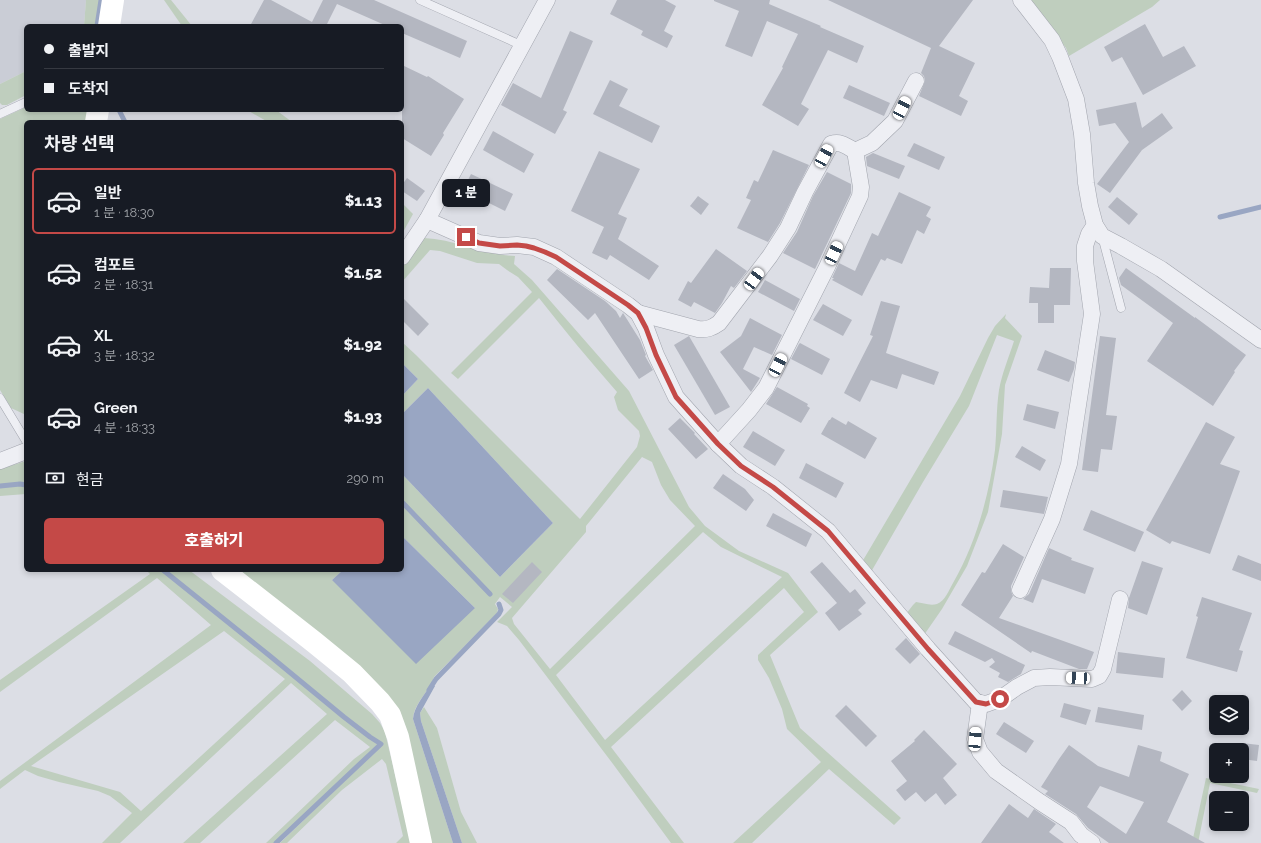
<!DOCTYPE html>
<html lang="ko">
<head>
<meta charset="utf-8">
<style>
  :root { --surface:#171b24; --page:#20242c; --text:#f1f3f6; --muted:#9ea1a6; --line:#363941; --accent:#c44947 }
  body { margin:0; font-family:Raleway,"Noto Sans KR",sans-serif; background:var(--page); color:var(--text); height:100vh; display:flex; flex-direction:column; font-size:15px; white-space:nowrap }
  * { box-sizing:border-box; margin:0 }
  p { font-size:13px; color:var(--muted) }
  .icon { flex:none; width:22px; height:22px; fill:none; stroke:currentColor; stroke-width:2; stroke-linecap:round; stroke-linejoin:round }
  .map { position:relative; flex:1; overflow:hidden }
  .sheet { position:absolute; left:24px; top:120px; width:380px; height:452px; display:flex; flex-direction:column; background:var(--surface); border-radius:6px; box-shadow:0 2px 6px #0003 }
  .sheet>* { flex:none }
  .hud { position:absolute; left:24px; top:24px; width:380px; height:88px; border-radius:6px; box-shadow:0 2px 6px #0003; display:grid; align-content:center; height:88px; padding:0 20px; background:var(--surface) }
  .controls { position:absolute; left:1209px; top:695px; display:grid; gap:8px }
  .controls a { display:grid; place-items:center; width:40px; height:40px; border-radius:6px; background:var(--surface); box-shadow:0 2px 6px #0003; font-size:20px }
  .end { position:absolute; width:18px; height:18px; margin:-9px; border:5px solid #c44947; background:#fff; box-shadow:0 0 0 2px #fff }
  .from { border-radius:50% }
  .bubble { position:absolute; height:28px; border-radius:6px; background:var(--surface); box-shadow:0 2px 6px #0003; font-size:13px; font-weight:800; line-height:28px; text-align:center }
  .car { position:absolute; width:12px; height:24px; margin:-12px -6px; border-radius:5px; box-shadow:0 0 3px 1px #0007; background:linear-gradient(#fff 24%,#345 0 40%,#fff 0 76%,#345 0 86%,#fff 0) }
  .hud b { display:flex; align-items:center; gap:14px; height:38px; font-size:15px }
  .hud b+b { border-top:1px solid var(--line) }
  .hud i { width:10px; height:10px; background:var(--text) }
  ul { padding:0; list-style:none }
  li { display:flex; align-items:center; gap:12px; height:66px; margin:0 8px 6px; padding:0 12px; border:2px solid transparent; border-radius:6px }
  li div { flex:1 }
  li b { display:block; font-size:15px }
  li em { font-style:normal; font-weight:800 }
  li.selected { border-color:var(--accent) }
  li>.icon { width:36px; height:36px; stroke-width:1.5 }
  h2 { padding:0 20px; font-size:18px; line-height:48px }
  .pay { display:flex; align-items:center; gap:10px; height:44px; padding:0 20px; font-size:15px }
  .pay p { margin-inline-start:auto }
  .primary-button { display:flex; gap:8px; margin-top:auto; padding:8px 20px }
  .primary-button a { flex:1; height:46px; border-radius:6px; background:var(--accent); color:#fff; font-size:16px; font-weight:800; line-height:46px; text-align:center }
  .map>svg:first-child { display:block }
  .built { fill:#cacdd6 }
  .green { fill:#bfcebe; fill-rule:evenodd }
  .water { fill:#99a6c3 }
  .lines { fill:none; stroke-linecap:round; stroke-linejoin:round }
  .stream { stroke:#99a6c3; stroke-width:5 }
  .building { fill:#b4b7c1; fill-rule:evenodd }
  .lane-casing { stroke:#a2a5ae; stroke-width:9 }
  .street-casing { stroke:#a2a5ae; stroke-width:17 }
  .lane { stroke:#eeeff4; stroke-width:8 }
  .street { stroke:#eeeff4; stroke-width:16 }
  .secondary { stroke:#fff; stroke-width:22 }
  .route { stroke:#c44947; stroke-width:5 }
</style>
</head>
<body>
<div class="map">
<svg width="1261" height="843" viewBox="0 0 1261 843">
  <rect width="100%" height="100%" fill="#dcdee5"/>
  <polygon class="built" points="0,0 86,0 84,26 26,26 26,71 0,84"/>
  <g class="green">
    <polygon points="86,0 100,0 96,26 84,26"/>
    <polygon points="164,0 171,0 192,26 182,26"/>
    <polygon points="1029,0 1160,0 1152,7 1069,56 1066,48"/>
    <polygon points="26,71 26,95 7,105 2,105 0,103 0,84"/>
    <polygon points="26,107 26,110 88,110 86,122 26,122 26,415 11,408 0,390 0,119"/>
    <polygon points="247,110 276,110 292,122 268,122"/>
    <polygon points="402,203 413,214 402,234"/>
    <path d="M424,238C454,239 484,255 515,256L514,264L532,280L629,391L689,507L705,526L739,551L788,573L818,612L770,655L800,728L901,818L894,825L829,769L752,843H733L821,762L787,729L782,709L769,678L758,660V655L804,612L784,588L611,747L684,843H671L613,764L519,640L507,626L497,622L512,607L500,597L495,604L498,609L497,613L434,677C429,692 414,703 413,719L453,843H426L396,715L235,570H318L320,572L322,570H343L332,580L475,608L402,536V504L489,594L491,593L402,500V474L500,577L553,523L428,388L402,414V396L418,379L402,363V342L416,355L580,519L637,447L640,436L639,431L618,410L614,397L617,392C590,361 564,330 539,298L458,379L451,373L532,292L518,277L507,270L499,264L477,263L440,251L430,250L402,282V267ZM642,457L652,462L661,485L670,500L695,526L550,669L514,624L512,618L586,532V526ZM703,532L721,547L782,577L605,740L556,675Z"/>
    <path d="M1006,314L1005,318L1022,336L1005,385L1002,434L988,512L967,566L942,609L924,635L906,614L913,605L916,602C923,603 930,606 937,604C945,601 949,590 953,583C976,543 989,496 995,450C997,430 996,410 999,390C1002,373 1009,357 1014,341L997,335L969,406L923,482L871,572L862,562L960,396L988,338L995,326Z"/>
    <polygon points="26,461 26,484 20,483 0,485 0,469"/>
    <polygon points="20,485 26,486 26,494 0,496 0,487"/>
    <path d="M146,570H161L269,656L343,718L369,738L379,744L274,843H266L354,759L370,747L335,720L200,843H183L327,714L291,683L120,843H102L132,813L110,796L98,791L59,782L38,776L25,770L0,789V781L211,625L157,578L0,692V680L150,574ZM224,631L285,679L141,811L120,792L31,766Z"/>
    <polygon points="165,570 189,570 310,661 372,714 380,723 385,732 411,843 396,843 403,836 386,764 382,759 342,790 287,843 280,843 383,744 371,737 271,655"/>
    <polygon points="424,707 437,728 461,812 477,843 462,843 421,721 420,713"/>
    <polygon points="1206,778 1259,789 1257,793 1210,783 1198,843 1192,843"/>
  </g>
  <g class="water">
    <polygon points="402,363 418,379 402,396"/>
    <polygon points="428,388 553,523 500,577 402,474 402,414"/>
    <polygon points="402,536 475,608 416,664 332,580 343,570 402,570"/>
    <path d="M431,685L435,686L420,713L421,721L462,843H453L413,719C414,707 424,695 431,685Z"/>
  </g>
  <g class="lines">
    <g class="stream">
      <polyline points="97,26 101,0"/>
      <polyline points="119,110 125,122"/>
      <polyline points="1220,217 1261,207"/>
      <polyline points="0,486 20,484 26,485"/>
      <polyline points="402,502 490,594"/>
      <polyline points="163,570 270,656 344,717 370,737 381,744 276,843"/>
      <polyline points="429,690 436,679 499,614 501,610 499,604"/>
    </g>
  </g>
  <g class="building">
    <polygon points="264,0 271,0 312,22 323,0 374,0 467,41 460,58 402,33 402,26 387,26 337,4 326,26 250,26"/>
    <polygon points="617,0 665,0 676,6 664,31 673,36 667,48 641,35 643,31 610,14"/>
    <polygon points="714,0 770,0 769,4 821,26 820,27 864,46 857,63 828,50 801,104 809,109 798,126 762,105 783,68 782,67 798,34 767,21 752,57 725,46 739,11 714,1"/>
    <polygon points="828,0 973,0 939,46 975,63 959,96 968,101 961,116 919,96 925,81 924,76 921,73 931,48"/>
    <polygon points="1145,24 1163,57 1184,46 1196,66 1143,95 1122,57 1112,62 1104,47"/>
    <polygon points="570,31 593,41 563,110 567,112 555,134 501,105 513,83 541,98"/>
    <polygon points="402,65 427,77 428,76 464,99 443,133 444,135 431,156 402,138"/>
    <polygon points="610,80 628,89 619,106 660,126 652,143 593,114"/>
    <polygon points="849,85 890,103 884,116 843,98"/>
    <polygon points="1136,102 1142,128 1162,113 1173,128 1142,150 1110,193 1097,184 1129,142 1115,123 1099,126 1096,110"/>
    <polygon points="493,131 534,154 524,173 483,150"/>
    <polygon points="914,143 945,157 939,170 907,156"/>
    <polygon points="773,150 809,165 780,223 768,242 737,228 751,200 746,198 754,180 758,182"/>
    <polygon points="599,151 640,169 618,214 627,218 618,239 659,266 649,280 610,255 607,260 592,253 604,227 571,211"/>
    <polygon points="873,153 905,166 899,179 867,166 866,157"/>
    <polygon points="827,172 851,184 851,193 815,269 783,253 797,232 813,196"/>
    <polygon points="471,174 513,194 505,211 463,190"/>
    <polygon points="407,178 425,191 417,201 402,191 402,185"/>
    <polygon points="899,192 931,207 926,216 931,219 924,234 917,230 902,264 887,258 885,261 881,259 862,296 832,280 834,278 832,278 839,263 855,271 872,233 878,236"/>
    <polygon points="698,196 709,204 701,215 690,206"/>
    <polygon points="1117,197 1138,214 1129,225 1108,207"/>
    <polygon points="716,249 747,271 734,288 731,286 722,303 715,313 694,302 691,307 678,300 688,281 691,283"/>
    <polygon points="1050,268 1071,268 1070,305 1054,305 1054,323 1038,323 1038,303 1029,303 1030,287 1049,288"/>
    <polygon points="1126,268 1195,318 1195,317 1246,355 1234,371 1235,372 1213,406 1147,361 1173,323 1121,285 1119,278"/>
    <polygon points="557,269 605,301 616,311 620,318 623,313 640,340 646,355 645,356 653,370 639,379 595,313 588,320 547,280"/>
    <polygon points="765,280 800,299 794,311 758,292"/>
    <polygon points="402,297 429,324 418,336 402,320"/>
    <polygon points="881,301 900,306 886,353 939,372 934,385 902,374 897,389 871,380 860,402 844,393 873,336 870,335"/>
    <polygon points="823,304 852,320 843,336 813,320"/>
    <polygon points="750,318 782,335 772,355 754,347 743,369 760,378 751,392 720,352 741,336"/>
    <polygon points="689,336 730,407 715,415 674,345"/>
    <polygon points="1100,336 1116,338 1106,415 1117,416 1112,450 1101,449 1098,472 1082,470"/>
    <polygon points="800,343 830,359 822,375 791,359 799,344"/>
    <polygon points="1045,350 1075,362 1074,369 1069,382 1037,370"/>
    <polygon points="777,387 808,404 807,406 810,408 801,423 766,404"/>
    <polygon points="1027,404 1059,412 1055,429 1023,420"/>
    <polygon points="832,417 846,425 848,421 877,438 865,459 821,434 829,420 830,420"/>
    <polygon points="680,418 695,433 694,434 708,449 696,459 668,429"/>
    <polygon points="1206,422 1235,437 1220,464 1240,471 1210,554 1172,541 1170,544 1146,530"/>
    <polygon points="753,431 785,450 775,466 743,447"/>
    <polygon points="1022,446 1046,460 1040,471 1015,457"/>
    <polygon points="806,463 844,483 836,498 799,478"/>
    <polygon points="723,474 745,489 754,500 746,511 713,488"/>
    <polygon points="1003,490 1048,497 1044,514 1000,507"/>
    <polygon points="1091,510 1144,532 1135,552 1083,530"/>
    <polygon points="773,513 812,534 806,547 766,526"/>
    <polygon points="1003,544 1024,557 1011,586 1011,591 1013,596 999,618 1094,652 1087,669 1079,669 1032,651 1031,653 961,605 982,572 985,573"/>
    <polygon points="1049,548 1072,558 1071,560 1094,568 1085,594 1042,579 1033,603 1023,599 1029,594"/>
    <polygon points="1238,555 1261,564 1261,581 1232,570"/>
    <polygon points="1142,561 1163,568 1147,615 1128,608 1129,598"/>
    <polygon points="532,562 542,572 513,603 502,594"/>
    <polygon points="822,562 850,593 855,589 866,603 858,610 862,614 839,631 825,613 837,603 810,572"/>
    <polygon points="1202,597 1252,613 1239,650 1243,651 1237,672 1186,658 1198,617 1196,616"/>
    <polygon points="955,631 1025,665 1021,674 1008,682 998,677 1000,673 989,667 995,662 992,658 985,662 948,644"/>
    <polygon points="906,638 920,654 910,664 895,649"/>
    <polygon points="1118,652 1165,658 1163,678 1116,673"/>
    <polygon points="1182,690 1192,701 1182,711 1172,700"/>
    <polygon points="1064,703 1091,710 1086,725 1060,717"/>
    <polygon points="846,705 877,736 866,747 835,716"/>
    <polygon points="1098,707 1144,715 1142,730 1095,722"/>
    <polygon points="1004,722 1034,741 1026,753 996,734"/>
    <polygon points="924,730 957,764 943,778 957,795 945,805 936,793 925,802 916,792 905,801 896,790 907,781 891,761 915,741 914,740"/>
    <polygon points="1242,743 1259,745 1257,761 1242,759"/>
    <path d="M1069,745L1098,766L1129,777L1138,745L1162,752L1160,761L1189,774L1167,822L1205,843H1109L1088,828L1076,814L1045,794L1048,791L1041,787L1059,759ZM1100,786L1144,802L1126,834L1087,807Z"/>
    <polygon points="1009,804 1028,818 1034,809 1056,824 1049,832 1064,843 981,843"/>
  </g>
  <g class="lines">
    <defs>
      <g id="lane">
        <polyline points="420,0 523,46"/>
        <polyline points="0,114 26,102"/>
        <polyline points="1102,236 1121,308"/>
        <polyline points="0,398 26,441"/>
      </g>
      <g id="street">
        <polyline points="1021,0 1052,40 1060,57 1076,99 1082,134 1086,183 1090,206 1095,225 1102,236 1121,246 1161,269 1261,340"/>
        <polyline points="855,151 872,143 895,121 916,81"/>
        <polyline points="427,220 479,243 500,246 517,245 534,247 556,257 628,305 638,313 646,328 656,355 676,397 718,444 741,466 773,487 828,531 928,649 976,702 986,704 1000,699 1017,687 1034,678 1050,677 1092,679 1099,676 1103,669 1120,599"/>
        <polyline points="402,257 427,220 547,0"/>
        <path d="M638,313L698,329C707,330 712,328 719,323L770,256L788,228L805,192L831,144C841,141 846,146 855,151L861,187L860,196L827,267L766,388L749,410L718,444"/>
        <polyline points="0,461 26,451"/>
        <polyline points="1020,590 1052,519 1069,464 1092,314 1085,261 1085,246 1089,234 1095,225"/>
        <polyline points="980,703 975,739 980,752 996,771 1040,802 1071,822 1081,835 1092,843"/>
      </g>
    </defs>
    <use href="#lane" class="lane-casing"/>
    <use href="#street" class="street-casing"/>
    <use href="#lane" class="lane"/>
    <use href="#street" class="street"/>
    <g class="secondary">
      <polyline points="109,26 113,0"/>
      <polyline points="96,122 98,110"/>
      <polyline points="222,570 314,642 352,673 380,702 390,715 398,737 421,843"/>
    </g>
  </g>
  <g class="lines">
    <polyline class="route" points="466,237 479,243 500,246 517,245 526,246 534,248 545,252 556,257 628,305 638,313 646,328 656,355 676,397 718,444 741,466 773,487 828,531 928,649 976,702 986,704 1000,699"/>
  </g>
</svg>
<div class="controls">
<a><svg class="icon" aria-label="layers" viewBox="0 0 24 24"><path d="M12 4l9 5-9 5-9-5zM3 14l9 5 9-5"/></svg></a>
<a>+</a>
<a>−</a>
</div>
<i class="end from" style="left:1000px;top:699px"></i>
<i class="end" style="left:466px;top:237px"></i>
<div class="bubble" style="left:442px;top:179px;width:48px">1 분</div>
<i class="car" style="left:902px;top:108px;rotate:27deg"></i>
<i class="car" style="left:824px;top:156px;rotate:28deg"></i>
<i class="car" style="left:834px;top:253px;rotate:25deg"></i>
<i class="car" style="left:754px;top:279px;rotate:36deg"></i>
<i class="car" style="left:778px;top:365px;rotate:27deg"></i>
<i class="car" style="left:1078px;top:678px;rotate:273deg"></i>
<i class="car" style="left:975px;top:739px;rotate:4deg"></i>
<div class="hud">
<b><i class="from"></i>출발지</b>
<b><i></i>도착지</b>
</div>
<section class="sheet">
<h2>차량 선택</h2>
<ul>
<li class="selected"><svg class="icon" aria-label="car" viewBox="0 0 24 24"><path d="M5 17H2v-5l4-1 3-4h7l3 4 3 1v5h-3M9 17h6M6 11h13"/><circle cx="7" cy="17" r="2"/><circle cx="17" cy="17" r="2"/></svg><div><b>일반</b><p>1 분 · 18:30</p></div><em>$1.13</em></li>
<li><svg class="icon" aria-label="car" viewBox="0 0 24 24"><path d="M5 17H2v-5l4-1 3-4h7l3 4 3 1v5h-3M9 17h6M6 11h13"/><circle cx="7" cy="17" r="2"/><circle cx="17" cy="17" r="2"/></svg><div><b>컴포트</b><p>2 분 · 18:31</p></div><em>$1.52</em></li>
<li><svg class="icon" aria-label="car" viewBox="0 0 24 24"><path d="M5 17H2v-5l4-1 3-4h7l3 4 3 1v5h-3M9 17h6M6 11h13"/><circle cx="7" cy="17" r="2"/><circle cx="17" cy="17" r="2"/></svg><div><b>XL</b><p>3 분 · 18:32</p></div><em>$1.92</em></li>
<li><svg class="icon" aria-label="car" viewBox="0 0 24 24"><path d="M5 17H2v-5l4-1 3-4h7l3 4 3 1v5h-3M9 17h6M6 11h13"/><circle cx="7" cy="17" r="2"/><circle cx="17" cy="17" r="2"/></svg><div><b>Green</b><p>4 분 · 18:33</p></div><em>$1.93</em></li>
</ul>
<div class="pay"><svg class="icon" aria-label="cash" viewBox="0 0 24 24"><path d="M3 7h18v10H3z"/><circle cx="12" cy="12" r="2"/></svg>현금<p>290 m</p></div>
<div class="primary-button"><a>호출하기</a></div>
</section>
</div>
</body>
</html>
